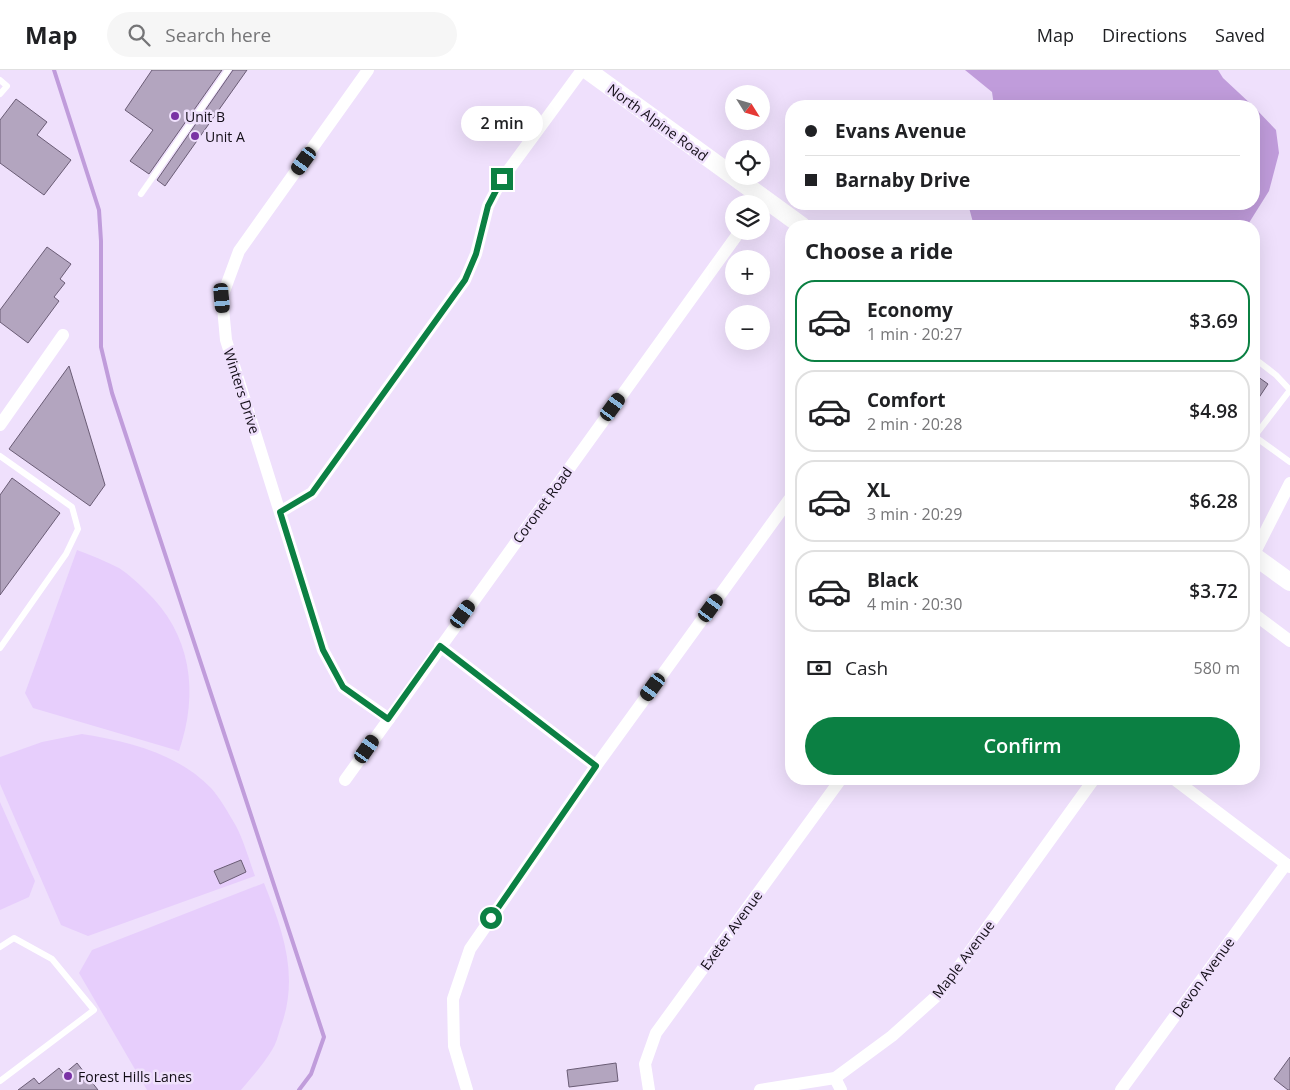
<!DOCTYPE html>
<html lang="en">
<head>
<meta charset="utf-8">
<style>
  :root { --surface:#fff; --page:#f6f6f6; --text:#202124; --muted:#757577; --line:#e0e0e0; --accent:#0b8043 }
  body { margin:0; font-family:"Open Sans",sans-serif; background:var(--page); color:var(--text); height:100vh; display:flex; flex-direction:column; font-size:19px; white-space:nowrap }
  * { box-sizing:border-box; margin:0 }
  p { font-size:16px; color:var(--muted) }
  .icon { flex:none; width:28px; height:28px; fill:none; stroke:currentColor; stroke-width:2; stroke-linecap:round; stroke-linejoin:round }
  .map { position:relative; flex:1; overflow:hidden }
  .side { position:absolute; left:785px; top:150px; width:475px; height:565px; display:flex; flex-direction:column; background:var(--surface); border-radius:20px; box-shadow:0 5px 20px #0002 }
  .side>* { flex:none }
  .guide { position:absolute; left:785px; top:30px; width:475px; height:110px; border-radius:20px; box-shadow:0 5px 20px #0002; display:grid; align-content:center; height:110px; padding:0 20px; background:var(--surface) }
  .needle { width:32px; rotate:127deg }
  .tools { position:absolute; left:725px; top:15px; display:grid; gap:10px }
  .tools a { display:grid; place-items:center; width:45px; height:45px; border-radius:50%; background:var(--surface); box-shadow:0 5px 20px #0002; font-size:25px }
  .end { position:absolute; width:22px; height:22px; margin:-11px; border:6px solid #0b8043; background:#fff; box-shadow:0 0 0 2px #fff }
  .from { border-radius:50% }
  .bubble { position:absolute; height:35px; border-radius:18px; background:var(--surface); box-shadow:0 5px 20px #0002; font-size:16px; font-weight:600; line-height:35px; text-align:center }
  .car { position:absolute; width:15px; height:30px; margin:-15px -8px; border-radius:6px; box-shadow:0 0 4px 1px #0007; background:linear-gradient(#222 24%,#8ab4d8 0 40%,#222 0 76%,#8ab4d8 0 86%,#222 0) }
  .guide b { display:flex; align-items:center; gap:18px; height:48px; font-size:19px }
  .guide b+b { border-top:1px solid var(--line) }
  .guide i { width:12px; height:12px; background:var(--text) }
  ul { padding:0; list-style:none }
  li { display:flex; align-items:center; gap:15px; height:82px; margin:0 10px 8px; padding:0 10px; border:2px solid var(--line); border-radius:20px }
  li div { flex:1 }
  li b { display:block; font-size:19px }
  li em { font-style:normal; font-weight:600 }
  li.selected { border-color:var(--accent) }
  li>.icon { width:45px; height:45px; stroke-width:1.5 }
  h2 { padding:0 20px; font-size:22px; line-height:60px }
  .pay { display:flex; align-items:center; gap:12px; height:55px; padding:0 20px; font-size:19px }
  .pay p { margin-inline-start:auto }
  .button { display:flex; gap:10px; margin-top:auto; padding:10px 20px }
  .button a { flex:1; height:58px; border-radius:30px; background:var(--accent); color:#fff; font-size:20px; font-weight:600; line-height:58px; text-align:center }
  header { display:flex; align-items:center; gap:30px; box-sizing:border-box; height:70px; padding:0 25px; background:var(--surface); border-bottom:1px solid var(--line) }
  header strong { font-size:24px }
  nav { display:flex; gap:28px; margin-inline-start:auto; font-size:18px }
  .search { width:350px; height:45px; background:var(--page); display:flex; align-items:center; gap:12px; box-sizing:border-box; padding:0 18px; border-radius:28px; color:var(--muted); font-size:19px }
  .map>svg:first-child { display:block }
  .green { fill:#e7cefc }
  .water { fill:#c09cdb }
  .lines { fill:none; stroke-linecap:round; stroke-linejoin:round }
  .stream { stroke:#c09cdb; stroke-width:4 }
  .building { fill:#b3a5bf; stroke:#6a5c75 }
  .service { stroke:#fff; stroke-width:6 }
  .minor { stroke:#fff; stroke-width:12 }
  .secondary { stroke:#fff; stroke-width:18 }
  .route { stroke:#0b8043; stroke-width:6 }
  .poi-dot { fill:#7a32a5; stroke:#efe0fc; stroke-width:2 }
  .labels { text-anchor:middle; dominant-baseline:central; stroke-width:5; stroke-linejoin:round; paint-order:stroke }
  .poi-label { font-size:14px; fill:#120d16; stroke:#efe0fc; text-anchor:start }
  .street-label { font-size:14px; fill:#120d16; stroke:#efe0fc }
</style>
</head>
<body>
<header>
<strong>Map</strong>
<div class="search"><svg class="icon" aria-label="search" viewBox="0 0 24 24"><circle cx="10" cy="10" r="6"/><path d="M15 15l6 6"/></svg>Search here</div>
<nav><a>Map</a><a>Directions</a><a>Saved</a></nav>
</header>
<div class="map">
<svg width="1290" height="1020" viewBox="0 0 1290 1020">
  <rect width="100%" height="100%" fill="#efe0fc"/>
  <g class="green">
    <path d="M77,480C91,485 105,491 119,498C128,504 137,512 145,520C192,564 199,623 179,681L33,638L25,623Z"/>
    <path d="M82,664C127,671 177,683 211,718C220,728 229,744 236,756C244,771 249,790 255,806L88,866L61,855L0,714V687L42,672Z"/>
    <polygon points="0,732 35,811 29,827 0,840"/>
    <path d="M264,813C283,861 300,907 280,959C278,966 276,974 272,980C263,995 252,1007 241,1020H147L79,903L92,880Z"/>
  </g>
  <g class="water">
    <polygon points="965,0 1218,0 1223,8 1253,36 994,36 992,22"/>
    <polygon points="1254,37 1276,60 1279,83 1269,121 1247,156 974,156 968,134 1254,134"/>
  </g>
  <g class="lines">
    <polyline class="stream" points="54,0 99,140 101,171 101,277 112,323 324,967 311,1004 299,1020"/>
  </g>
  <g class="building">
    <polygon points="152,0 222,0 149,104 130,91 153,60 125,40"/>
    <polygon points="233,0 247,0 165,116 157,110"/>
    <polygon points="16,29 47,52 37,65 71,90 44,125 0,93 0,50"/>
    <polygon points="47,177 71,194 60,209 65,213 54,227 59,231 28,273 0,252 0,240"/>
    <polygon points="69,296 105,415 90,436 9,379"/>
    <polygon points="1254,304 1268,314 1254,335"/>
    <polygon points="12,408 60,443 0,525 0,425"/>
    <polygon points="241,790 246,802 220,814 214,801"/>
    <polygon points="1290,987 1290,1020 1288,1020 1274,1009"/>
    <polygon points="77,993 98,1020 18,1020 34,1008 39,1014 59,998 64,1004"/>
    <polygon points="616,993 618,1011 569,1017 567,1000"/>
  </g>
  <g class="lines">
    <g class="service">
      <polyline points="0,10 7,16 0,24"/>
      <polyline points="141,124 228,0"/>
      <polyline points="1254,288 1276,305 1290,320"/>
      <polyline points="1254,366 1290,392"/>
      <polyline points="1254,367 1290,320"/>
      <polyline points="0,386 72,437 78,459 66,484 0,578"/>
      <polyline points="0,877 14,868 52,889 94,940 0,1011"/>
    </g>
    <g class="minor">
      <polyline points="368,0 239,181 222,227 226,270 323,580 343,617 389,649"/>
      <polyline points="0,355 63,265"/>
      <polyline points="280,442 312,423 465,210 476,184 488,136 502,109 582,0"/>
      <polyline points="1254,484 1290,413"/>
      <polyline points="1254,544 1290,571"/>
      <polyline points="440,576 596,696"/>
      <polyline points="1174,709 1290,797"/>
      <polyline points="345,710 740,161"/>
      <polyline points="835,1008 841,1020"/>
      <polyline points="467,1020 454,976 453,929 470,879 596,696 791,427"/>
      <polyline points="649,1020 645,994 656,963 841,709"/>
      <polyline points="760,1020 835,1008 892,966 940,923 1094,709"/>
      <polyline points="1121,1020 1286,794"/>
    </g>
    <g class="secondary">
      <polyline points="587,0 802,156"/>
      <polyline points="1254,486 1290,512"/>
    </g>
  </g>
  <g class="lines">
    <polyline class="route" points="491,848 596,696 440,576 388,649 343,617 323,580 280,442 312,423 465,210 476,184 488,136 502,109"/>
  </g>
  <g class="poi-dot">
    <circle cx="175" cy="46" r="5"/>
    <circle cx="195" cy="66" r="5"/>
    <circle cx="68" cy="1006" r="5"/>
  </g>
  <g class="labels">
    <g class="poi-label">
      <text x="185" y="46">Unit B</text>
      <text x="205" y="66">Unit A</text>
      <text x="78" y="1006">Forest Hills Lanes</text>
    </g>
    <g class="street-label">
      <text transform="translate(658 52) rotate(36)">North Alpine Road</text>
      <text transform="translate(242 321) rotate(72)">Winters Drive</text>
      <text transform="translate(542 435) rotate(-54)">Coronet Road</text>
      <text transform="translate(731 860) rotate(-54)">Exeter Avenue</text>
      <text transform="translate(963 889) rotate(-53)">Maple Avenue</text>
      <text transform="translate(1203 907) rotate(-54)">Devon Avenue</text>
    </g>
  </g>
</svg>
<div class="tools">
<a><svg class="needle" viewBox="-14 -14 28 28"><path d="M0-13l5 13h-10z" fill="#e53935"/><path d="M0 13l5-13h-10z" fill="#757577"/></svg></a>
<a><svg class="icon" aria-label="locate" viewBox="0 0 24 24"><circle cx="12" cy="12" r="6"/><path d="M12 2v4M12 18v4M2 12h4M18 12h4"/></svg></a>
<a><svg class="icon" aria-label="layers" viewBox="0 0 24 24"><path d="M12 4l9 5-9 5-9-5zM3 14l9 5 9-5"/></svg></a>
<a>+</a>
<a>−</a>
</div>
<i class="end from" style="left:491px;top:848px"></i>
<i class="end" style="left:502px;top:109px"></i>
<div class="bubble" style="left:461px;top:36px;width:82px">2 min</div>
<i class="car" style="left:304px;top:91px;rotate:216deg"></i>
<i class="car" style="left:222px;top:228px;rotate:175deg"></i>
<i class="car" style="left:613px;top:337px;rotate:36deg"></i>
<i class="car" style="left:711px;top:538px;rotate:36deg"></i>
<i class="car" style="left:463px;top:544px;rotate:36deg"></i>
<i class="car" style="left:653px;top:617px;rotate:216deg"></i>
<i class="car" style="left:367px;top:679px;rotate:35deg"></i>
<div class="guide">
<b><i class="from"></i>Evans Avenue</b>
<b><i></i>Barnaby Drive</b>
</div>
<section class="side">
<h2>Choose a ride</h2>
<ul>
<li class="selected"><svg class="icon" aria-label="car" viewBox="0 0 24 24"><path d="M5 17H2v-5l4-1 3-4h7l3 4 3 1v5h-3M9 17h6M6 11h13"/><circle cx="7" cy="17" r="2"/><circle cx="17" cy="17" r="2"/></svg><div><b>Economy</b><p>1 min · 20:27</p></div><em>$3.69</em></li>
<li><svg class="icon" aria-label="car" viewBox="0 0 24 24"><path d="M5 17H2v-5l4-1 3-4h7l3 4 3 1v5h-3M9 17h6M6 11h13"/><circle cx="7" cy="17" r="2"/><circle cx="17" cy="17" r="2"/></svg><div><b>Comfort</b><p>2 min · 20:28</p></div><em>$4.98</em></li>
<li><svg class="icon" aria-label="car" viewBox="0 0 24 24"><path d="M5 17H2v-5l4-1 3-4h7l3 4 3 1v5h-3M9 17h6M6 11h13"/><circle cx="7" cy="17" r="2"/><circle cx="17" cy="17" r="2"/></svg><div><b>XL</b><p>3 min · 20:29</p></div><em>$6.28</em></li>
<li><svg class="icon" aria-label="car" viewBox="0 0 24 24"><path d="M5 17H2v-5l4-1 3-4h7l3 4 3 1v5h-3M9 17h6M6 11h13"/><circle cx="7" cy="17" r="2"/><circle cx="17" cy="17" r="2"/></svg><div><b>Black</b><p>4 min · 20:30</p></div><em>$3.72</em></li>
</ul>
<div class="pay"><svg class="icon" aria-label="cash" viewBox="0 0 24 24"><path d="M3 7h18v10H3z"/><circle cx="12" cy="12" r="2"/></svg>Cash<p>580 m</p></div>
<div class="button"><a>Confirm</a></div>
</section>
</div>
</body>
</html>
